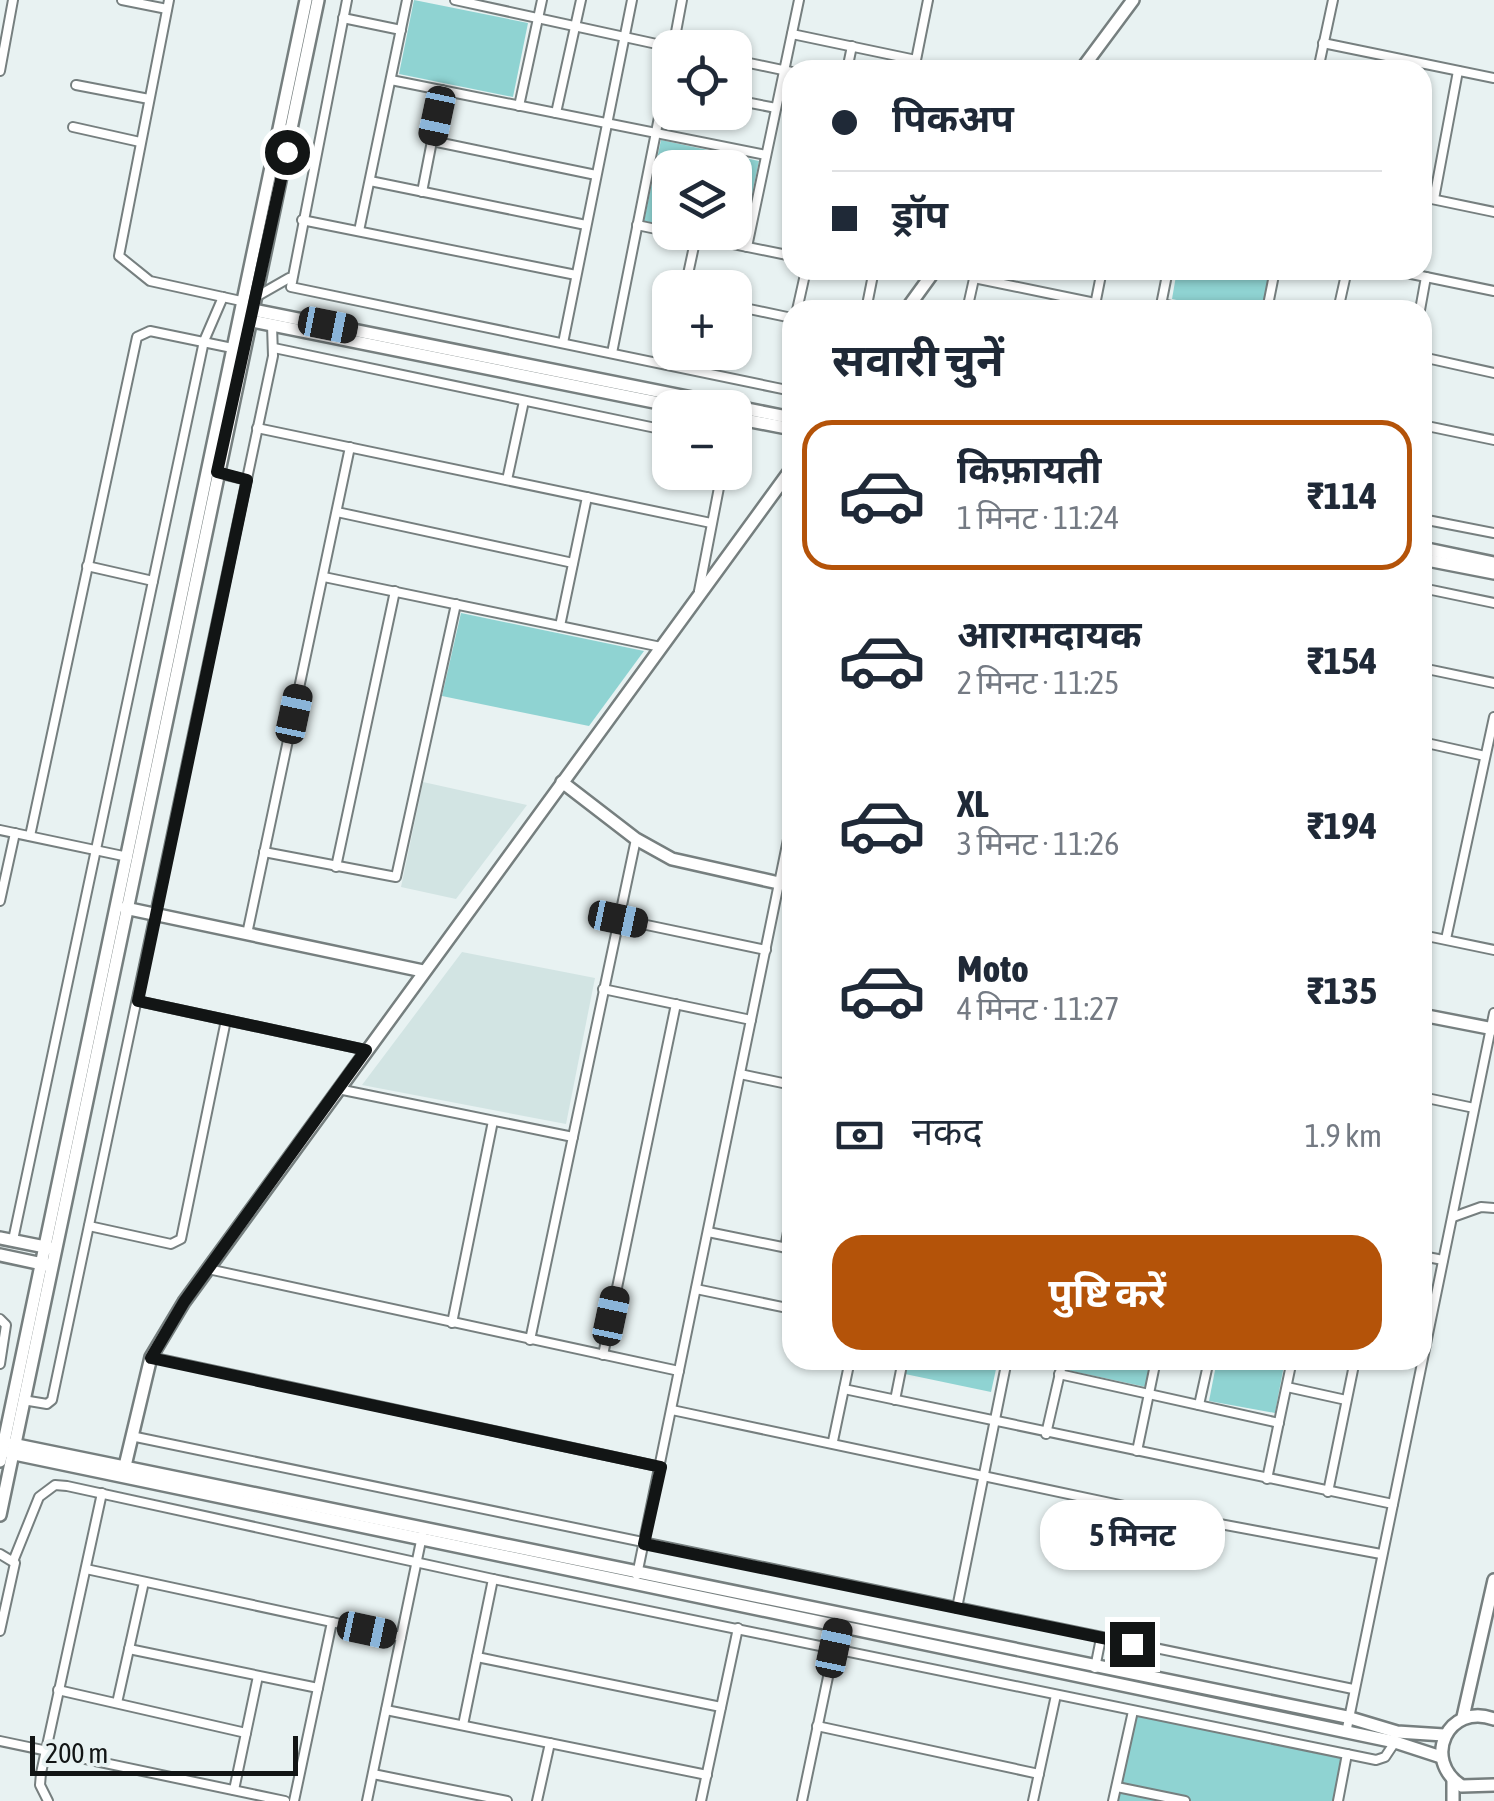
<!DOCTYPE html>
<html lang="hi">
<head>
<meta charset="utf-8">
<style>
  :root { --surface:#fff; --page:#f2f2f3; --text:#1f2937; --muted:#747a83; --line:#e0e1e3; --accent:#b45309 }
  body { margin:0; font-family:"Asap Condensed","Noto Sans Devanagari",sans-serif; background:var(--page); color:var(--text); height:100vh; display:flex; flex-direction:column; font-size:38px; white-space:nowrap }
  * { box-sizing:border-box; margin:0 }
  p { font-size:32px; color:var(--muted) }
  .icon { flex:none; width:55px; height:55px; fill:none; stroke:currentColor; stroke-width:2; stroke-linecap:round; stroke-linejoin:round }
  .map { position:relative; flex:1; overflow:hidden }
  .details { position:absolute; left:782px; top:300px; width:650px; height:1070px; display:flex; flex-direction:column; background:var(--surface); border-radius:30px; box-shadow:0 2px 8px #0004 }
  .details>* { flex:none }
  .hud { position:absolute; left:782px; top:60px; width:650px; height:220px; border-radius:30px; box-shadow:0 2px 8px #0004; display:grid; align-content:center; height:220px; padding:0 50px; background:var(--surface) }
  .tools { position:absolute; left:652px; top:30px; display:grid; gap:20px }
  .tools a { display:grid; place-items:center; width:100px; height:100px; border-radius:20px; background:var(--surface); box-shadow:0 2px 8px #0004; font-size:50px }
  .scale { position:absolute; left:30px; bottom:25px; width:268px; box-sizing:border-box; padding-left:10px; border:5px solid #121515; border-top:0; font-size:28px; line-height:35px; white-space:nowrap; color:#121515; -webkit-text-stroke:8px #e8f2f2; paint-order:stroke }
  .end { position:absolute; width:45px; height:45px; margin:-22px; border:12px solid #121515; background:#fff; box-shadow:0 0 0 5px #fff }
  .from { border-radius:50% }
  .bubble { position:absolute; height:70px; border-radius:30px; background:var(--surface); box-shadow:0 2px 8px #0004; font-size:32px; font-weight:700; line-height:70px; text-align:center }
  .car { position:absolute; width:30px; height:60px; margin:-30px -15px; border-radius:12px; box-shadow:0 0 8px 2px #0007; background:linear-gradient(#222 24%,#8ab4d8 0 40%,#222 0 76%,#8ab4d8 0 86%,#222 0) }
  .hud b { display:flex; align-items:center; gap:35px; height:95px; font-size:38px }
  .hud b+b { border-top:2px solid var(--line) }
  .hud i { width:25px; height:25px; background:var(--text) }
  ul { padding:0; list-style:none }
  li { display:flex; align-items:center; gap:30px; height:150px; margin:0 20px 15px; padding:0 30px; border:5px solid transparent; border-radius:30px }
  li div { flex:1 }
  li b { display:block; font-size:38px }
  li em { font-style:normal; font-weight:700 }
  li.current { border-color:var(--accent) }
  li>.icon { width:90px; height:90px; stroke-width:1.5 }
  h2 { padding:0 50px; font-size:45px; line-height:120px }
  .pay { display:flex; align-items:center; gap:25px; height:110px; padding:0 50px; font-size:38px }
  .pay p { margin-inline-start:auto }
  .cta { display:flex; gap:20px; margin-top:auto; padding:20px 50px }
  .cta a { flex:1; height:115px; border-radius:30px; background:var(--accent); color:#fff; font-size:40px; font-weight:700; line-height:115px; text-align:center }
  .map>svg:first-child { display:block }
  .built { fill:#d2e4e3 }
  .green { fill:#8fd3d2 }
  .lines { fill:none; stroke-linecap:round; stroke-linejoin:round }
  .street-casing { stroke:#767f7f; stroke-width:12 }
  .secondary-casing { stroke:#767f7f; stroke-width:16 }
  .street { stroke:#fff; stroke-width:8 }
  .secondary { stroke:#fff; stroke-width:11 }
  .route { stroke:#121515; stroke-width:12 }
</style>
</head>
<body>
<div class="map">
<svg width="1494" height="1801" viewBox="0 0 1494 1801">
  <rect width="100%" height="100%" fill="#e8f2f2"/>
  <g class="built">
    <polygon points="423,782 527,805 456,899 401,887"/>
    <polygon points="462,952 595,978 566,1124 362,1085"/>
  </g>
  <g class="green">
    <polygon points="414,0 528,23 513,97 399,74"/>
    <polygon points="661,140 759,161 742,241 700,233 735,232 735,168 670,168 670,226 644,221"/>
    <polygon points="1177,270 1270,270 1262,310 1223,310 1172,299"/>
    <polygon points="461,613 644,651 589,726 442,696"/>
    <polygon points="907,1360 998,1360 991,1392 905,1374"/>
    <polygon points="1069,1360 1152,1360 1146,1387 1067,1370"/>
    <polygon points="1217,1360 1285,1360 1275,1413 1209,1401"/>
    <polygon points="1133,1711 1347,1754 1338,1801 1113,1801"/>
  </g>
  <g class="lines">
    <defs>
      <g id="street">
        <polyline points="122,0 167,9"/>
        <polyline points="169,0 119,256 150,281 241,301"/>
        <polyline points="347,0 291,287 792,391"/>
        <polyline points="455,0 675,48"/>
        <polyline points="343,18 401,30"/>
        <polyline points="792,34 916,60"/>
        <polyline points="1323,43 1494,78"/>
        <polyline points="673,48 682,0"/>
        <polyline points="735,60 792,72"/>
        <polyline points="847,70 852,46"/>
        <polyline points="914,70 928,0"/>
        <polyline points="1318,70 1333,0"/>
        <polyline points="0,71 13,0"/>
        <polyline points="391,80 766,155"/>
        <polyline points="76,85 149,99"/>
        <polyline points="735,100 776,108"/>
        <polyline points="519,106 542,0"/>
        <polyline points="556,113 581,0"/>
        <polyline points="73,127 140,142"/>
        <polyline points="432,141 596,175"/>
        <polyline points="370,181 586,225"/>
        <polyline points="422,192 442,90"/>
        <polyline points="1422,197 1494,212"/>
        <polyline points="1434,199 1458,71"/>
        <polyline points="302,220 576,275"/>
        <polyline points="637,225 670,232"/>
        <polyline points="359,231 407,0"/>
        <polyline points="674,232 792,256"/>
        <polyline points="747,247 799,0"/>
        <polyline points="1392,270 1494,291"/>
        <polyline points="974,278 1095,303"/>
        <polyline points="685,288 696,237"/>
        <polyline points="254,298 289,278"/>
        <polyline points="1161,304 1190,310"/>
        <polyline points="735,306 792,318"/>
        <polyline points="797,310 806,270"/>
        <polyline points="866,310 874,270"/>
        <polyline points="967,310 976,270"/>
        <polyline points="1094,310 1102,270"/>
        <polyline points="1160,310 1168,270"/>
        <polyline points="1267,310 1275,270"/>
        <polyline points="1338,310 1347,270"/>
        <polyline points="1420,310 1426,277"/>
        <polyline points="563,343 632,0"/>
        <polyline points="274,348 670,431"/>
        <polyline points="612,353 670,62"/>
        <polyline points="1422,357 1494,373"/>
        <polyline points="1422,425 1494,440"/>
        <polyline points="257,428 711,523"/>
        <polyline points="217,473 247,480"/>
        <polyline points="507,480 524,401"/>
        <polyline points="337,512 573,563"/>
        <polyline points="1422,519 1494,533"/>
        <polyline points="87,566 153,581"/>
        <polyline points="324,577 661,647"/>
        <polyline points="1422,588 1494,603"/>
        <polyline points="699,591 722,472"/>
        <polyline points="560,626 587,497"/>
        <polyline points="1422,668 1494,683"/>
        <polyline points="1422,742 1485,756"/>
        <polyline points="1422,763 1427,743"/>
        <polyline points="0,830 128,857"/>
        <polyline points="30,836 137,337 150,331 237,349"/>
        <polyline points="264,852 396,877 456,604"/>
        <polyline points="336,867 395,591"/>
        <polyline points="0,901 15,833"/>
        <polyline points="618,919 766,950"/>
        <polyline points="247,934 350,447"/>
        <polyline points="1422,935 1494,950"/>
        <polyline points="1446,939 1494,717"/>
        <polyline points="603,989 751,1020"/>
        <polyline points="138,1001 366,1050"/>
        <polyline points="740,1074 792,1085"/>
        <polyline points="338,1089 573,1137"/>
        <polyline points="1422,1097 1474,1108"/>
        <polyline points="1453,1217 1481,1207 1494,1208"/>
        <polyline points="89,1226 171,1244 181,1239 226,1020"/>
        <polyline points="708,1232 792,1249"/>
        <polyline points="13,1240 204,341 223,297"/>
        <polyline points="785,1248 792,1210"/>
        <polyline points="1422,1256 1443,1260"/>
        <polyline points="208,1269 679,1371"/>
        <polyline points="696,1289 792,1309"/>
        <polyline points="0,1319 6,1325 0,1364"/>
        <polyline points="452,1323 493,1121"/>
        <polyline points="530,1340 636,839"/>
        <polyline points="603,1355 676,1004"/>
        <polyline points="151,1357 661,1467"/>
        <polyline points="1059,1374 1279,1423"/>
        <polyline points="1287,1387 1346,1400"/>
        <polyline points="844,1389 1393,1504"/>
        <polyline points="23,1400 47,1404 52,1400 273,356 272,325"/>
        <polyline points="895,1400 903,1360"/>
        <polyline points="1199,1405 1209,1360"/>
        <polyline points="672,1410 1134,1508 1381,1554"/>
        <polyline points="1046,1434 1063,1360"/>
        <polyline points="131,1436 1353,1689"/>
        <polyline points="833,1441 850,1360"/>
        <polyline points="1137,1451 1156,1360"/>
        <polyline points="1267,1479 1292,1360"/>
        <polyline points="1328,1492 1355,1360"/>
        <polyline points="0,1554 15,1563 0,1631"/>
        <polyline points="14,1559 39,1497 55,1485 67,1486 493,1579 1376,1760 1385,1757 1395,1742"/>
        <polyline points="86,1569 401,1637"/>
        <polyline points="637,1575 792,820"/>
        <polyline points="957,1608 1007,1360"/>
        <polyline points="129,1649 318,1688"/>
        <polyline points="477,1657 721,1707"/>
        <polyline points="1095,1668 1101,1638"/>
        <polyline points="58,1690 246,1733"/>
        <polyline points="117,1703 144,1582"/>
        <polyline points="386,1710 707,1775"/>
        <polyline points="463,1725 493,1579"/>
        <polyline points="817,1726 1039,1774"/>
        <polyline points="1346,1733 1494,1013"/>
        <polyline points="0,1741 285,1801"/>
        <polyline points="373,1774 507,1801"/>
        <polyline points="1117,1787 1185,1801"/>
        <polyline points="234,1790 258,1676"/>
        <polyline points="48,1801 40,1785 41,1773 102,1493"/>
        <polyline points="294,1801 332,1622"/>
        <polyline points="367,1801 422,1536"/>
        <polyline points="537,1801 550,1743"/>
        <polyline points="701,1801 738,1628"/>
        <polyline points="802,1801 841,1615"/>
        <polyline points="1033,1801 1056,1695"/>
        <polyline points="1113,1801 1133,1711"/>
        <polyline points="1338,1801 1347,1754"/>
      </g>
      <g id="secondary">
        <polyline points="1081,70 1133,0"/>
        <polyline points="248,309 792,418"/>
        <polyline points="906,310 935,270"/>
        <polyline points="242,319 684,408"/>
        <polyline points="735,418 792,429"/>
        <polyline points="1422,548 1494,563"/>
        <polyline points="1422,559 1494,573"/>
        <polyline points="562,782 636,839 672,859 792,886"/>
        <polyline points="125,908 423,971"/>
        <polyline points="1422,1015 1494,1029"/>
        <polyline points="0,1238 50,1248"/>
        <polyline points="0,1255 47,1265"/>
        <polyline points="12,1444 1347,1717 1397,1732 1444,1735"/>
        <polyline points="10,1453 1395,1742 1441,1757"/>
        <polyline points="0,1461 306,0"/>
        <polyline points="124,1470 151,1357 184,1302 792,468"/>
        <polyline points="0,1515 318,0"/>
        <polyline points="1463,1717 1494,1580"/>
        <path d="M1494,1719C1448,1702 1421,1760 1462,1786L1494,1785"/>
        <polyline points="1453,1801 1453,1780"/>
      </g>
    </defs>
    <use href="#street" class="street-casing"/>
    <use href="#secondary" class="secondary-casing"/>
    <use href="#street" class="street"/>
    <use href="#secondary" class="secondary"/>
  </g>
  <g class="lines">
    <polyline class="route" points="287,152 217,472 247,480 138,1001 366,1050 184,1302 151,1358 661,1467 644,1544 1132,1644"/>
  </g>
</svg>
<div class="tools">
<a><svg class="icon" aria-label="locate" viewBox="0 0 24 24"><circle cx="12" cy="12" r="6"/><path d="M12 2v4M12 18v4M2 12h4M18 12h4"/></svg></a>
<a><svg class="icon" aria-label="layers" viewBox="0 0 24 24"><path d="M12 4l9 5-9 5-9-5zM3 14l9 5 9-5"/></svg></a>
<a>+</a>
<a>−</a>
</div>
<div class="scale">200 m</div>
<i class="end from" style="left:287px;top:152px"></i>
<i class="end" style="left:1132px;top:1644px"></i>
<div class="bubble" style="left:1040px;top:1500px;width:185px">5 मिनट</div>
<i class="car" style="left:437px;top:116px;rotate:192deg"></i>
<i class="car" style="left:328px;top:325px;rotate:101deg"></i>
<i class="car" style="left:294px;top:714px;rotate:12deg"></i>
<i class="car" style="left:618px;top:919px;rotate:102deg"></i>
<i class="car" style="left:611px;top:1316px;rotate:12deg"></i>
<i class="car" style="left:367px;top:1630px;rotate:102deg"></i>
<i class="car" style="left:834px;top:1648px;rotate:12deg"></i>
<div class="hud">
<b><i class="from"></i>पिकअप</b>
<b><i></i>ड्रॉप</b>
</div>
<section class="details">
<h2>सवारी चुनें</h2>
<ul>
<li class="current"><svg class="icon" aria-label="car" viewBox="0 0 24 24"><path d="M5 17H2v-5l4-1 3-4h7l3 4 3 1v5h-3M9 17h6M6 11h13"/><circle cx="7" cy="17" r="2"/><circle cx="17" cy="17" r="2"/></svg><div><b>किफ़ायती</b><p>1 मिनट · 11:24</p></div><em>₹114</em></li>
<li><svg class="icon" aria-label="car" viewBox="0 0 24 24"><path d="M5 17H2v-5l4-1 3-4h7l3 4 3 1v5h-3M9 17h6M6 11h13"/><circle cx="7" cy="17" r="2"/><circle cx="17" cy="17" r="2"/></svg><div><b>आरामदायक</b><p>2 मिनट · 11:25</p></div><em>₹154</em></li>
<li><svg class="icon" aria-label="car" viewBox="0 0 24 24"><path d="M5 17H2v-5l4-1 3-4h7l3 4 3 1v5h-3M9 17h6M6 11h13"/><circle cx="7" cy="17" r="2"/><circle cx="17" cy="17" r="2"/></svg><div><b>XL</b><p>3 मिनट · 11:26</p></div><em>₹194</em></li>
<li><svg class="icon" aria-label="car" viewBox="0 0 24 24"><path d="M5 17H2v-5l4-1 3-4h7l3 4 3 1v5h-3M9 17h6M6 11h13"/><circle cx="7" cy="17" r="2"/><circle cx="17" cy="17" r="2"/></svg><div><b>Moto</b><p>4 मिनट · 11:27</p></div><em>₹135</em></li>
</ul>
<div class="pay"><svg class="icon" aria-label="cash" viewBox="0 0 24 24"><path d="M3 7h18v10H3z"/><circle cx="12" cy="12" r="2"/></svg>नकद<p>1.9 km</p></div>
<div class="cta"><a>पुष्टि करें</a></div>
</section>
</div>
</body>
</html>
